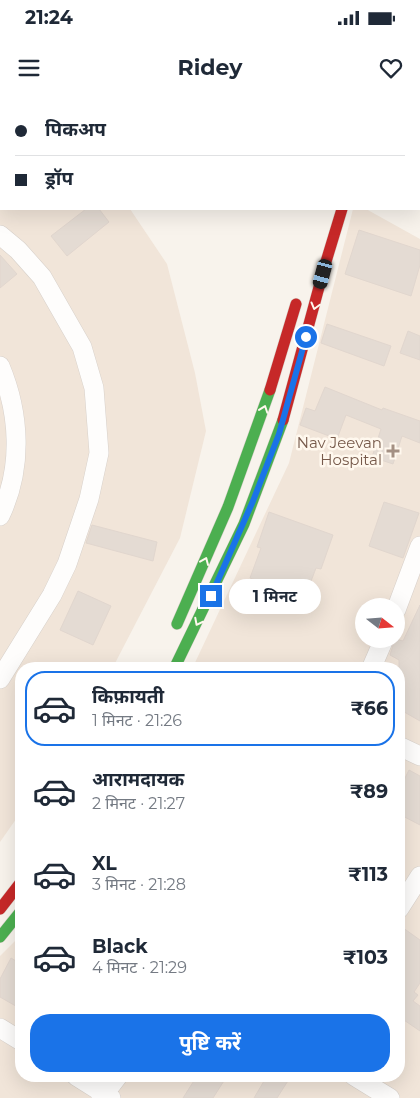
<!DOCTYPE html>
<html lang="hi">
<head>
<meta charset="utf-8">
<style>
  :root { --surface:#fff; --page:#f2f2f3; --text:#1f2937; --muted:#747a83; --line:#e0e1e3; --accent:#1a73e8 }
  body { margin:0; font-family:Montserrat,"Noto Sans Devanagari",sans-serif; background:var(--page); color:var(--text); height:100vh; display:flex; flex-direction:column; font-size:19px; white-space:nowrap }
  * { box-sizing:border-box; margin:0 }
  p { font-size:16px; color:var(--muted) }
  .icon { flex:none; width:28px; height:28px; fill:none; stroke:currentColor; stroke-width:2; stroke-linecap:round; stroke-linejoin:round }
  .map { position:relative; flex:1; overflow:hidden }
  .panel { position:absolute; left:15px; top:562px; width:390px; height:420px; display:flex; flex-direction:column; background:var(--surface); border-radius:20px; box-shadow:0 5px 20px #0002 }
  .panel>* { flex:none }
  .hud { position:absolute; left:0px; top:0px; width:420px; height:110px; box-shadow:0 5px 20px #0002; display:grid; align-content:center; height:110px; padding:0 15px; background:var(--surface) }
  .needle { width:32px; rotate:107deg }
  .buttons { position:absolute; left:355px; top:498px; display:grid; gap:10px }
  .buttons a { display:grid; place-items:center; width:50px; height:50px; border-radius:50%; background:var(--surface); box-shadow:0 5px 20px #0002; font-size:25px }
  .end { position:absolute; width:22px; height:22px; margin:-11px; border:6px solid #1a73e8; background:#fff; box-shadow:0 0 0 2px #fff }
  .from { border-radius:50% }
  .bubble { position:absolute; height:35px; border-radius:18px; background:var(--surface); box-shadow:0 5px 20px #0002; font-size:16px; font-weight:700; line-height:35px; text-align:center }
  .car { position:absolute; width:15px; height:30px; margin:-15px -8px; border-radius:6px; box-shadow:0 0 4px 1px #0007; background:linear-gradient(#222 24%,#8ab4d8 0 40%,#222 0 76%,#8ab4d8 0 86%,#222 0) }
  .hud b { display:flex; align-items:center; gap:18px; height:48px; font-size:19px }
  .hud b+b { border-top:1px solid var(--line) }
  .hud i { width:12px; height:12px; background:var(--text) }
  ul { padding:9px 0 0; list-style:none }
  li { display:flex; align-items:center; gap:15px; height:75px; margin:0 10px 8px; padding:0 5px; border:2px solid transparent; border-radius:20px }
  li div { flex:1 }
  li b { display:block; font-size:19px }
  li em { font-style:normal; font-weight:700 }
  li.selected { border-color:var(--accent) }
  li>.icon { width:45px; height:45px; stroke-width:1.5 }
  .primary-button { display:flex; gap:10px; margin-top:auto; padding:10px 15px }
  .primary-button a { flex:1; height:58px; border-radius:20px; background:var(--accent); color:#fff; font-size:20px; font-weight:700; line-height:58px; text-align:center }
  .status { display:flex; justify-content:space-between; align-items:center; height:35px; padding:0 25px; background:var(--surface); direction:ltr }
  .status svg { height:14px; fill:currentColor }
  header { display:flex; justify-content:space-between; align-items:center; height:65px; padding:0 15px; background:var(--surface); font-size:22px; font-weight:700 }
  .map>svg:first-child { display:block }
  .residential { fill:#f1e5d9; fill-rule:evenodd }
  .building { fill:#e4dbd3; stroke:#e1d6ce }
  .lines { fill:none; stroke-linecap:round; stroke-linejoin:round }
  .street-casing { stroke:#d7d0ca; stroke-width:20 }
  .fast-casing { stroke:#d7cfc8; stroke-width:12 }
  .slow-casing { stroke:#d7cfc8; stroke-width:12 }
  .jam-casing { stroke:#d7cfc8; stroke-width:12 }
  .street { stroke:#fefdfc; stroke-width:19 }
  .fast { stroke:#4caf50; stroke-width:11 }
  .slow { stroke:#ffc107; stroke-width:11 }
  .jam { stroke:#c62828; stroke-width:11 }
  .oneway { stroke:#fff8ee }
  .route { stroke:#1a73e8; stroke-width:6 }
  .poi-dot { fill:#a49083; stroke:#fff8ee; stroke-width:2 }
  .labels { text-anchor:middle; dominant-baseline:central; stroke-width:5; stroke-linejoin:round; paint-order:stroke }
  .poi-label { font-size:15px; fill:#775a4b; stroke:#fff8ee; text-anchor:end }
</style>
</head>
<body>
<div class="status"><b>21:24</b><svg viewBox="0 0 49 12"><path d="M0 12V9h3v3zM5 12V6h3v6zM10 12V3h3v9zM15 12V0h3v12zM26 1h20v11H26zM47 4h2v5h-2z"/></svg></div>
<header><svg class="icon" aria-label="menu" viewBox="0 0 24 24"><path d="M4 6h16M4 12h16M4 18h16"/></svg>Ridey<svg class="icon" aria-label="heart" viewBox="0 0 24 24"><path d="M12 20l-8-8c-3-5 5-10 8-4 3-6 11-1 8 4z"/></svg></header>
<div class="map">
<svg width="420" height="998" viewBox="0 0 420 998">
  <rect width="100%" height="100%" fill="#f8f3ec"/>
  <g class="residential">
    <polygon points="0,7 1,109 130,109 167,164 195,273 206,331 180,438 112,569 21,569 21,712 0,742"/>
    <path d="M353,109H366L420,139V998H0V856L21,835V976H399V569H192L289,363ZM364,506H396V539H364Z"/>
  </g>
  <g class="building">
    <polygon points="86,109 99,109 109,122 67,156 51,136"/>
    <polygon points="359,130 420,150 420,165 411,196 345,174"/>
    <polygon points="0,155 17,174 0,188"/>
    <polygon points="327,224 391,246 384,266 321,243"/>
    <polygon points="408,231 420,236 420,260 400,253"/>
    <polygon points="325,287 382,310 383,308 420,321 420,343 402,336 393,364 372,357 381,329 346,315 337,339 300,325 306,308 315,311"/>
    <polygon points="384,402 419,413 403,458 369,446"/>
    <polygon points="269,412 333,435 321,469 316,468 305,497 250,478 261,448 257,447"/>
    <polygon points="92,425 157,442 153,461 86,443"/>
    <polygon points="78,491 111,506 93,545 60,530"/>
    <polygon points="420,505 420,621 399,609 399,560 390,555 395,539 403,541"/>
    <polygon points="409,670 420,676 420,725 399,714 399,690"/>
    <polygon points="399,825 420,840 420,883 414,892 418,895 413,901 420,906 420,931 401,918 399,920"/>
    <polygon points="11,858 21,864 21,909 0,897 0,879"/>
    <polygon points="197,976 227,976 213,998 183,998"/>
    <polygon points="267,976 291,976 277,998 254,998"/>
  </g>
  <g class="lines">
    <defs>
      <g id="street">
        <polyline points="0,135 18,150 42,177 82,247 94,288 99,353 89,399 67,464 52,495 0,579"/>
        <path d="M0,266C20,314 23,368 0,416"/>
        <polyline points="396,510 420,446"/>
        <polyline points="371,569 384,539"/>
        <polyline points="399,646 420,656"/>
        <polyline points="399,809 420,776"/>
        <polyline points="0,928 21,941"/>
        <polyline points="76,976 111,998"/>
        <polyline points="354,976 390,998"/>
        <polyline points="101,998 118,976"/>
      </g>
      <g id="fast">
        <polyline points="303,0 305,1"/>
        <polyline points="402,1 403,0"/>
        <polyline points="177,524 228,407 270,290"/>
        <polyline points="174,569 244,424 283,320"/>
        <polyline points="0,837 21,811"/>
      </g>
      <g id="slow">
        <polyline points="228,0 233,1"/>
        <polyline points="419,52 420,53"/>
      </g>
      <g id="jam">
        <polyline points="270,290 296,204"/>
        <polyline points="283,320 325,165 342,109"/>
        <polyline points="0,809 21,782"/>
      </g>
    </defs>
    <use href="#street" class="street-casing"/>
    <use href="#fast" class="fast-casing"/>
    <use href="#slow" class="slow-casing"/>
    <use href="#jam" class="jam-casing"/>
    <use href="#street" class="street"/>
    <use href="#fast" class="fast"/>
    <use href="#slow" class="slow"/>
    <use href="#jam" class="jam"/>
  </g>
  <defs><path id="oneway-chevron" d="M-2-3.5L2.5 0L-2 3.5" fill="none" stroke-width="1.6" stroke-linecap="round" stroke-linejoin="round" transform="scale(1.25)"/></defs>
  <g class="oneway">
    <use href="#oneway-chevron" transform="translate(315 206) rotate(105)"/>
    <use href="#oneway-chevron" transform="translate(264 309) rotate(-71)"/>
    <use href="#oneway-chevron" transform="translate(205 461) rotate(-67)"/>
    <use href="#oneway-chevron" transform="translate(198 522) rotate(117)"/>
  </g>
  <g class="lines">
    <polyline class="route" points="211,496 253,401 279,334 306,237"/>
  </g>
  <path class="poi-dot" d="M390.5 343.5h5v5h5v5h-5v5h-5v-5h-5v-5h5z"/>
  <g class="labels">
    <g class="poi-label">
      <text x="382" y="342">Nav Jeevan<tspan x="382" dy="17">Hospital</tspan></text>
    </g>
  </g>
</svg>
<div class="buttons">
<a><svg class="needle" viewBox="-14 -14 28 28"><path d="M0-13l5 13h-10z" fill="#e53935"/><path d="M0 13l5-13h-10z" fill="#747a83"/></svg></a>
</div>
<i class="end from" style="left:306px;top:237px"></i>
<i class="end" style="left:211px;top:496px"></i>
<div class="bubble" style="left:229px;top:479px;width:92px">1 मिनट</div>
<i class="car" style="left:323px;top:174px;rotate:195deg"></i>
<div class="hud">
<b><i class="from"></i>पिकअप</b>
<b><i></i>ड्रॉप</b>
</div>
<section class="panel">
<ul>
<li class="selected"><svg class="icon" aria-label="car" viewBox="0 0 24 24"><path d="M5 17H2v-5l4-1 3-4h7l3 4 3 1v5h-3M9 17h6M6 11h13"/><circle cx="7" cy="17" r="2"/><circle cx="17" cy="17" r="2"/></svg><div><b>किफ़ायती</b><p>1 मिनट · 21:26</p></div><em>₹66</em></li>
<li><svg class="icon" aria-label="car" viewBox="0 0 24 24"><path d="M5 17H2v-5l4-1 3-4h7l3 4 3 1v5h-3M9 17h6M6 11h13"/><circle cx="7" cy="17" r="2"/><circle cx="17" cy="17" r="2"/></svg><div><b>आरामदायक</b><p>2 मिनट · 21:27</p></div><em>₹89</em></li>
<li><svg class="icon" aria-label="car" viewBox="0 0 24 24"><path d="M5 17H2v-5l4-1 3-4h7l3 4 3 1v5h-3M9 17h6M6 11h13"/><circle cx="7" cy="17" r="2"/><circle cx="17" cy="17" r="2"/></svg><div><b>XL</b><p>3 मिनट · 21:28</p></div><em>₹113</em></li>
<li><svg class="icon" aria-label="car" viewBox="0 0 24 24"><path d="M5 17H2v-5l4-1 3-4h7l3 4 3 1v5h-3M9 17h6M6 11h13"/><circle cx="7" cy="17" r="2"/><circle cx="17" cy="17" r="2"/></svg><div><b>Black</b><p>4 मिनट · 21:29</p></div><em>₹103</em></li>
</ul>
<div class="primary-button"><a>पुष्टि करें</a></div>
</section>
</div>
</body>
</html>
